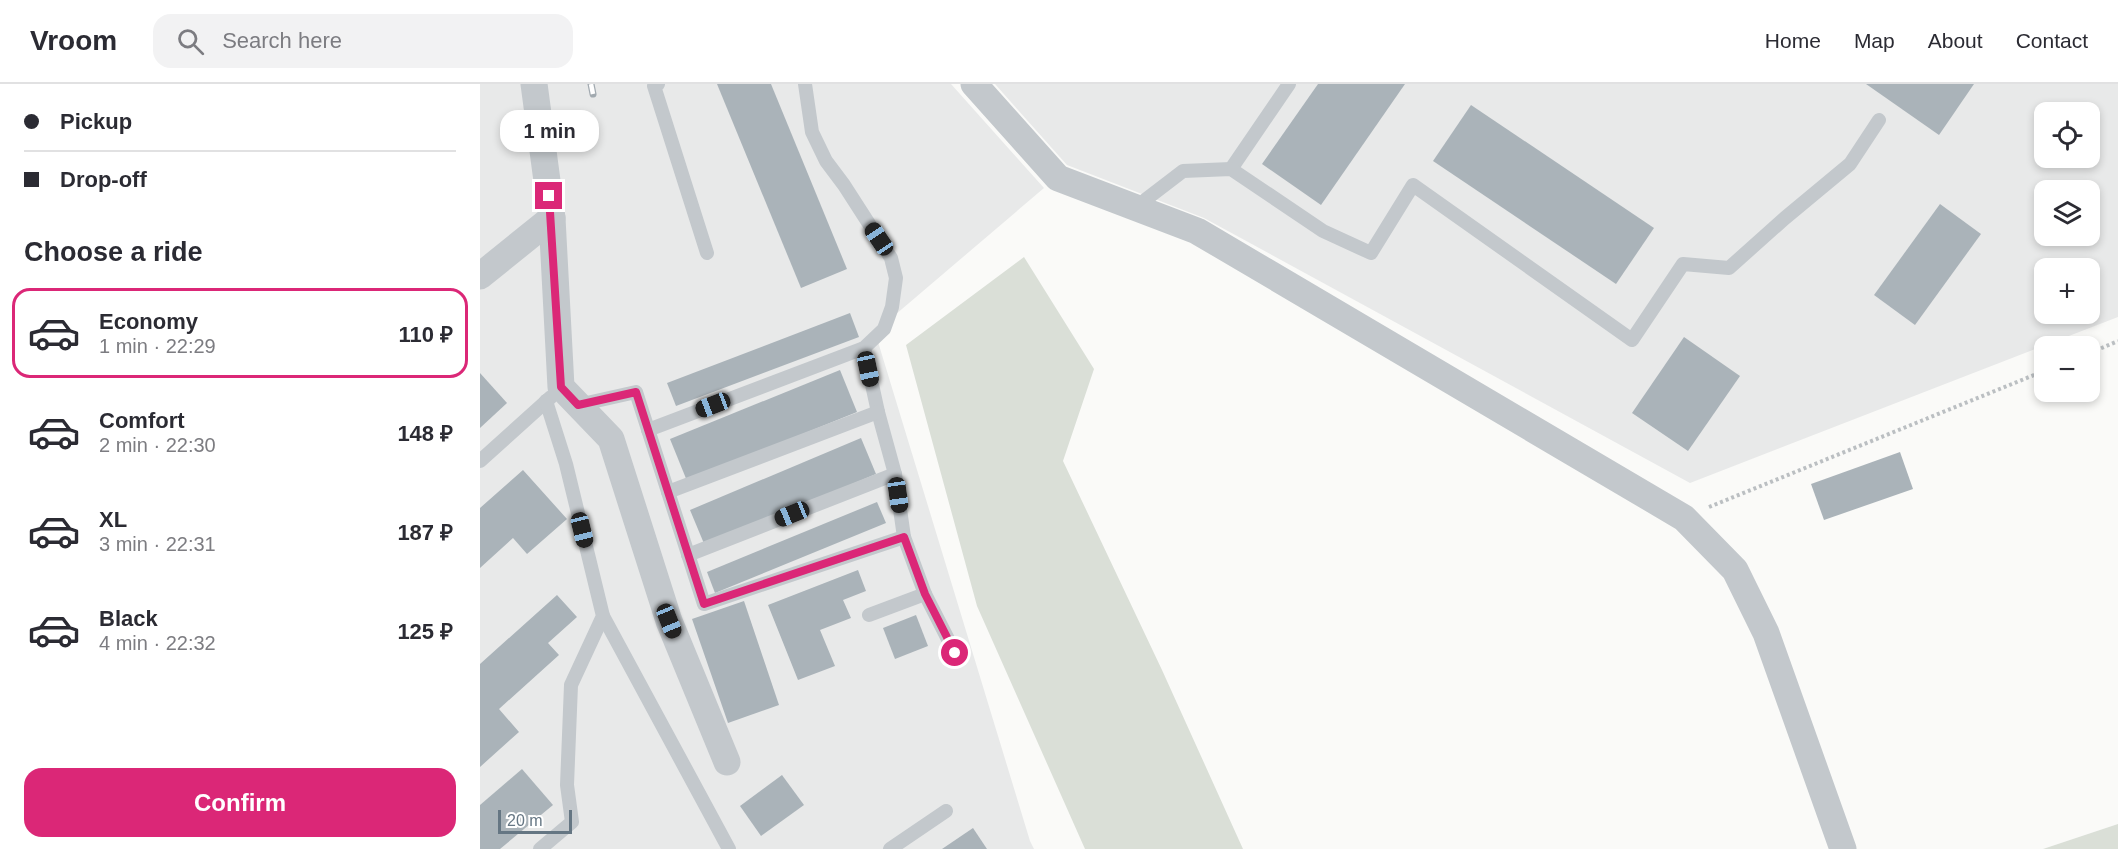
<!DOCTYPE html>
<html lang="en">
<head>
<meta charset="utf-8">
<style>
  :root { --surface:#fff; --page:#f2f2f3; --text:#2b2b33; --muted:#7c7c81; --line:#e1e1e2; --accent:#db2777 }
  body { margin:0; font-family:Arial,sans-serif; background:var(--page); color:var(--text); height:100vh; display:flex; flex-direction:column; font-size:22px; white-space:nowrap }
  * { box-sizing:border-box; margin:0 }
  p { font-size:20px; color:var(--muted) }
  .icon { flex:none; width:33px; height:33px; fill:none; stroke:currentColor; stroke-width:2; stroke-linecap:round; stroke-linejoin:round }
  .map { position:relative; flex:1; overflow:hidden }
  .drawer { display:flex; flex-direction:column; background:var(--surface); width:480px }
  .drawer>* { flex:none }
  .hud { display:grid; align-content:center; height:132px; padding:0 24px; background:var(--surface) }
  .buttons { position:absolute; left:1554px; top:18px; display:grid; gap:12px }
  .buttons a { display:grid; place-items:center; width:66px; height:66px; border-radius:12px; background:var(--surface); box-shadow:0 3px 9px #0003; font-size:30px }
  .scale { position:absolute; left:18px; bottom:15px; width:74px; box-sizing:border-box; padding-left:6px; border:3px solid #657683; border-top:0; font-size:16px; line-height:21px; white-space:nowrap; color:#657683; -webkit-text-stroke:4px #fff; paint-order:stroke }
  .end { position:absolute; width:27px; height:27px; margin:-14px; border:8px solid #db2777; background:#fff; box-shadow:0 0 0 3px #fff }
  .from { border-radius:50% }
  .bubble { position:absolute; height:42px; border-radius:18px; background:var(--surface); box-shadow:0 3px 9px #0003; font-size:20px; font-weight:600; line-height:42px; text-align:center }
  .car { position:absolute; width:18px; height:36px; margin:-18px -9px; border-radius:8px; box-shadow:0 0 4px 2px #0007; background:linear-gradient(#222 24%,#8ab4d8 0 40%,#222 0 76%,#8ab4d8 0 86%,#222 0) }
  .hud b { display:flex; align-items:center; gap:21px; height:57px; font-size:22px }
  .hud b+b { border-top:2px solid var(--line) }
  .hud i { width:15px; height:15px; background:var(--text) }
  ul { padding:0; list-style:none }
  li { display:flex; align-items:center; gap:18px; height:90px; margin:0 12px 9px; padding:0 12px; border:3px solid transparent; border-radius:18px }
  li div { flex:1 }
  li b { display:block; font-size:22px }
  li em { font-style:normal; font-weight:600 }
  li.selected { border-color:var(--accent) }
  li>.icon { width:54px; height:54px; stroke-width:1.5 }
  h2 { padding:0 24px; font-size:27px; line-height:72px }
  .button { display:flex; gap:12px; margin-top:auto; padding:12px 24px }
  .button a { flex:1; height:69px; border-radius:18px; background:var(--accent); color:#fff; font-size:24px; font-weight:600; line-height:69px; text-align:center }
  header { display:flex; align-items:center; gap:36px; box-sizing:border-box; height:84px; padding:0 30px; background:var(--surface); border-bottom:2px solid var(--line) }
  header strong { font-size:28px }
  nav { display:flex; gap:33px; margin-inline-start:auto; font-size:21px }
  .search { width:420px; height:54px; background:var(--page); display:flex; align-items:center; gap:15px; box-sizing:border-box; padding:0 21px; border-radius:18px; color:var(--muted); font-size:22px }
  main { display:flex; flex:1; min-height:0 }
  .map>svg:first-child { display:block }
  .built { fill:#e8e9e9; fill-rule:evenodd }
  .green { fill:#dadfd7 }
  .building { fill:#aab3b9 }
  .lines { fill:none; stroke-linecap:round; stroke-linejoin:round }
  .path { stroke:#bbbfc2; stroke-width:4; stroke-dasharray:3 3; stroke-linecap:butt }
  .service { stroke:#c3c8cc; stroke-width:14 }
  .minor { stroke:#c3c8cc; stroke-width:27 }
  .rail-casing { stroke:#a2aab0; stroke-width:7 }
  .rail { stroke:#fff; stroke-width:4.5; stroke-dasharray:14; stroke-linecap:butt }
  .route { stroke:#db2777; stroke-width:8 }
</style>
</head>
<body>
<header>
<strong>Vroom</strong>
<div class="search"><svg class="icon" aria-label="search" viewBox="0 0 24 24"><circle cx="10" cy="10" r="6"/><path d="M15 15l6 6"/></svg>Search here</div>
<nav><a>Home</a><a>Map</a><a>About</a><a>Contact</a></nav>
</header>
<main>
<section class="drawer">
<div class="hud">
<b><i class="from"></i>Pickup</b>
<b><i></i>Drop-off</b>
</div>
<h2>Choose a ride</h2>
<ul>
<li class="selected"><svg class="icon" aria-label="car" viewBox="0 0 24 24"><path d="M5 17H2v-5l4-1 3-4h7l3 4 3 1v5h-3M9 17h6M6 11h13"/><circle cx="7" cy="17" r="2"/><circle cx="17" cy="17" r="2"/></svg><div><b>Economy</b><p>1 min · 22:29</p></div><em>110 ₽</em></li>
<li><svg class="icon" aria-label="car" viewBox="0 0 24 24"><path d="M5 17H2v-5l4-1 3-4h7l3 4 3 1v5h-3M9 17h6M6 11h13"/><circle cx="7" cy="17" r="2"/><circle cx="17" cy="17" r="2"/></svg><div><b>Comfort</b><p>2 min · 22:30</p></div><em>148 ₽</em></li>
<li><svg class="icon" aria-label="car" viewBox="0 0 24 24"><path d="M5 17H2v-5l4-1 3-4h7l3 4 3 1v5h-3M9 17h6M6 11h13"/><circle cx="7" cy="17" r="2"/><circle cx="17" cy="17" r="2"/></svg><div><b>XL</b><p>3 min · 22:31</p></div><em>187 ₽</em></li>
<li><svg class="icon" aria-label="car" viewBox="0 0 24 24"><path d="M5 17H2v-5l4-1 3-4h7l3 4 3 1v5h-3M9 17h6M6 11h13"/><circle cx="7" cy="17" r="2"/><circle cx="17" cy="17" r="2"/></svg><div><b>Black</b><p>4 min · 22:32</p></div><em>125 ₽</em></li>
</ul>
<div class="button"><a>Confirm</a></div>
</section>
<div class="map">
<svg width="1638" height="765" viewBox="0 0 1638 765">
  <rect width="100%" height="100%" fill="#fafaf8"/>
  <g class="built">
    <polygon points="0,0 471,0 564,104 395,248 550,757 554,765 0,765"/>
    <path d="M515,0H1638V233L1210,399L724,134L587,81ZM1564,28H1610V74H1564ZM1564,106H1610V152H1564ZM1564,184H1610V230H1564Z"/>
  </g>
  <g class="green">
    <polygon points="544,173 614,285 583,377 682,586 763,765 605,765 497,522 426,261"/>
    <polygon points="1638,740 1638,765 1563,765"/>
  </g>
  <g class="building">
    <polygon points="237,0 291,0 367,185 321,204"/>
    <polygon points="838,0 925,0 841,121 782,80"/>
    <polygon points="1386,0 1494,0 1459,51"/>
    <polygon points="991,21 1174,144 1136,200 953,77"/>
    <polygon points="1460,120 1501,150 1435,241 1394,211"/>
    <polygon points="370,229 379,253 196,322 187,299"/>
    <polygon points="1204,253 1260,292 1208,367 1152,329"/>
    <polygon points="360,286 377,328 207,397 190,355"/>
    <polygon points="0,289 27,319 0,344"/>
    <polygon points="381,354 396,390 225,462 210,426"/>
    <polygon points="1420,368 1433,405 1344,436 1331,400"/>
    <polygon points="43,386 87,435 47,470 33,454 0,484 0,424"/>
    <polygon points="397,418 406,439 235,509 227,488"/>
    <polygon points="378,486 386,507 363,516 371,534 340,546 355,582 318,596 288,521"/>
    <polygon points="77,511 97,533 68,559 79,571 19,625 39,648 0,683 0,580"/>
    <polygon points="264,517 299,621 248,639 212,535"/>
    <polygon points="436,531 448,562 415,575 403,544"/>
    <polygon points="42,685 73,721 20,765 0,765 0,721"/>
    <polygon points="302,691 324,721 281,752 260,722"/>
    <polygon points="493,744 507,765 462,765"/>
  </g>
  <g class="lines">
    <g class="path">
      <polyline points="1610,269 1638,257"/>
      <polyline points="1229,423 1564,287"/>
    </g>
    <g class="service">
      <polyline points="178,0 174,2 227,169"/>
      <polyline points="751,85 809,0"/>
      <polyline points="656,123 703,87 751,85 843,147 891,169 933,101 1152,256 1203,180 1249,184 1305,134 1370,80 1399,36"/>
      <polyline points="384,264 398,328 415,390 424,453 445,510 389,531"/>
      <polyline points="98,321 156,308 224,520 424,453"/>
      <polyline points="168,346 384,264 404,245 412,223 416,194 411,174 364,101 346,77 332,48 325,0"/>
      <polyline points="0,377 71,313"/>
      <polyline points="188,408 398,328"/>
      <polyline points="208,471 415,390"/>
      <polyline points="445,510 475,569"/>
      <polyline points="123,532 249,765"/>
      <polyline points="60,765 92,738 87,701 91,601 123,532 86,380 66,317"/>
      <polyline points="410,765 466,727"/>
    </g>
    <g class="minor">
      <polyline points="494,0 578,94 717,147 1204,434 1255,486 1286,549 1363,765"/>
      <polyline points="72,134 81,303 131,355 189,537 247,678"/>
      <polyline points="0,192 72,134 54,0"/>
    </g>
    <defs>
      <polyline id="rail" points="111,0 113,10"/>
    </defs>
    <use href="#rail" class="rail-casing"/>
    <use href="#rail" class="rail"/>
  </g>
  <g class="lines">
    <polyline class="route" points="69,112 81,303 98,321 156,308 224,520 424,453 445,510 475,569"/>
  </g>
</svg>
<div class="buttons">
<a><svg class="icon" aria-label="locate" viewBox="0 0 24 24"><circle cx="12" cy="12" r="6"/><path d="M12 2v4M12 18v4M2 12h4M18 12h4"/></svg></a>
<a><svg class="icon" aria-label="layers" viewBox="0 0 24 24"><path d="M12 4l9 5-9 5-9-5zM3 14l9 5 9-5"/></svg></a>
<a>+</a>
<a>−</a>
</div>
<div class="scale">20 m</div>
<i class="end from" style="left:475px;top:569px"></i>
<i class="end" style="left:69px;top:112px"></i>
<div class="bubble" style="left:20px;top:26px;width:99px">1 min</div>
<i class="car" style="left:399px;top:155px;rotate:326deg"></i>
<i class="car" style="left:388px;top:285px;rotate:168deg"></i>
<i class="car" style="left:233px;top:321px;rotate:249deg"></i>
<i class="car" style="left:418px;top:411px;rotate:172deg"></i>
<i class="car" style="left:312px;top:430px;rotate:248deg"></i>
<i class="car" style="left:102px;top:446px;rotate:166deg"></i>
<i class="car" style="left:189px;top:537px;rotate:158deg"></i>
</div>
</main>
</body>
</html>
